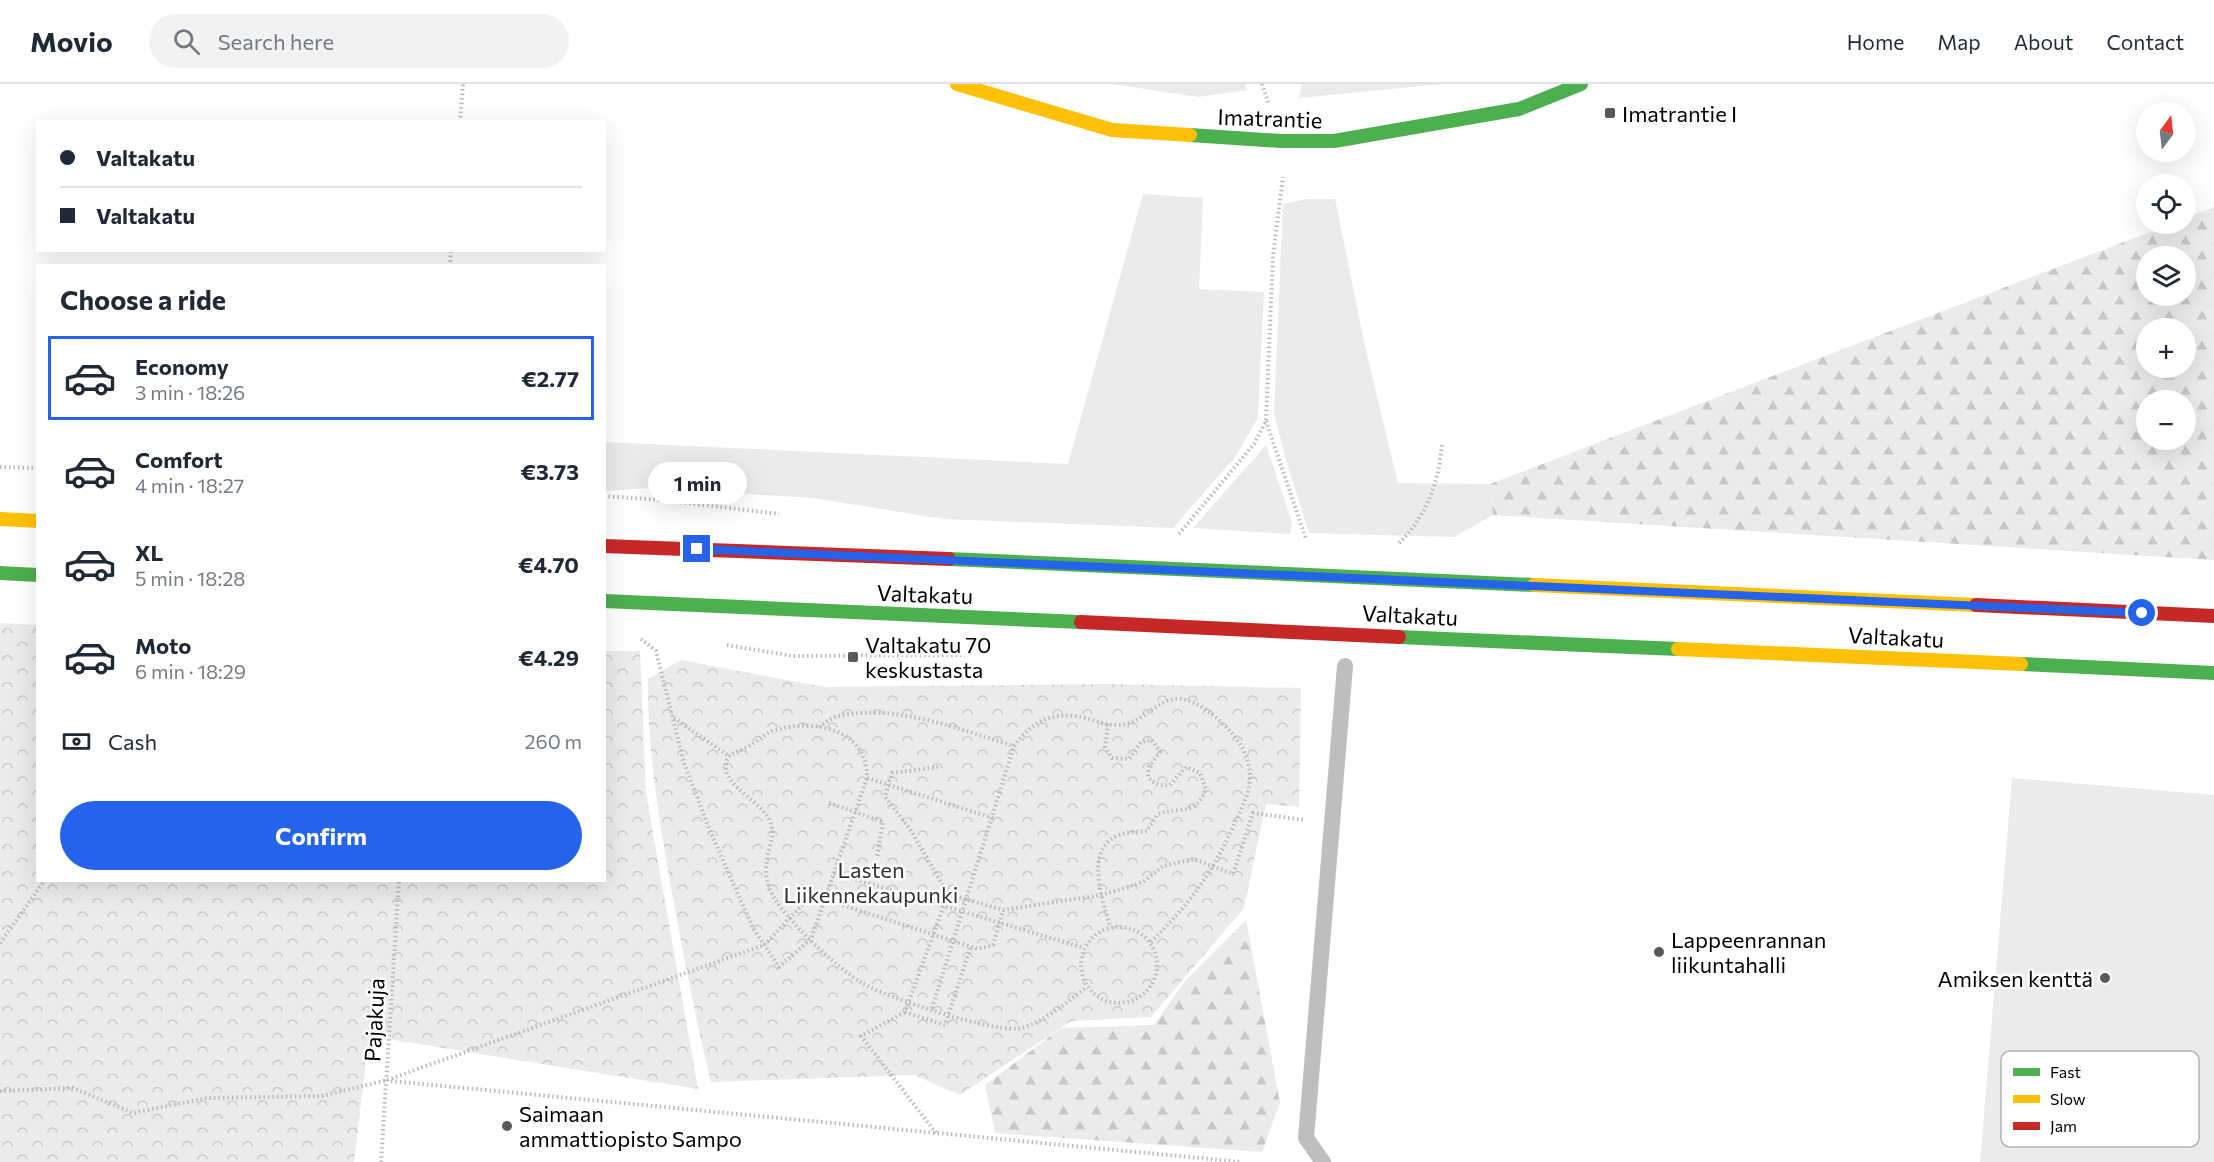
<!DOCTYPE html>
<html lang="en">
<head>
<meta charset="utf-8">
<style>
  :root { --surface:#fff; --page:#f2f2f3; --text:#1f2937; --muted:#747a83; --line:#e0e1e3; --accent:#2563eb }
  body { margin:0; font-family:Commissioner,sans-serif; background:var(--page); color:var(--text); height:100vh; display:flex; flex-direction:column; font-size:22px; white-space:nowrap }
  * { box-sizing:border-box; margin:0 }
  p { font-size:20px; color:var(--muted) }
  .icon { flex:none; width:33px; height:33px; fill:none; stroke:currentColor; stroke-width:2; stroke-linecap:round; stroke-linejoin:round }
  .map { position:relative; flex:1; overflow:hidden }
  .side { position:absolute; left:36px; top:180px; width:570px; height:618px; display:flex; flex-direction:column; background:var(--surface); border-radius:0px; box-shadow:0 6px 24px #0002 }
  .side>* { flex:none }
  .top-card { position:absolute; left:36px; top:36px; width:570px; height:132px; border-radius:0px; box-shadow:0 6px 24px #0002; display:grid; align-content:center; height:132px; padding:0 24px; background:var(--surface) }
  .needle { width:39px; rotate:15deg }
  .buttons { position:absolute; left:2136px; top:18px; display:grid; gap:12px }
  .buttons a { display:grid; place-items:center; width:60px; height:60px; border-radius:50%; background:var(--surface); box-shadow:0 6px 24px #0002; font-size:30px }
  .end { position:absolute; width:27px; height:27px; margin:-14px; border:8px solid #2563eb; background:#fff; box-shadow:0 0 0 3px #fff }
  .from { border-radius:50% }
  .bubble { position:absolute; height:42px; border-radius:21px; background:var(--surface); box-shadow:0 6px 24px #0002; font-size:20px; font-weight:700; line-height:42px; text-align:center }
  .top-card b { display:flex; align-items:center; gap:21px; height:57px; font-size:22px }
  .top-card b+b { border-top:2px solid var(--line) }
  .top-card i { width:15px; height:15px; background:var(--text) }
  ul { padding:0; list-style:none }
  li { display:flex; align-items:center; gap:18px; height:84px; margin:0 12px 9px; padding:0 12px; border:3px solid transparent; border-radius:0px }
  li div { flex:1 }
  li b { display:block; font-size:22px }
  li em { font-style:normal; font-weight:700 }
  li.active { border-color:var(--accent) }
  li>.icon { width:54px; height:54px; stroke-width:1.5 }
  h2 { padding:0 24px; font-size:27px; line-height:72px }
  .pay { display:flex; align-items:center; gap:15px; height:66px; padding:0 24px; font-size:22px }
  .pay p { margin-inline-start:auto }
  .button { display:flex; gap:12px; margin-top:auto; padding:12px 24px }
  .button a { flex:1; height:69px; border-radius:36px; background:var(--accent); color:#fff; font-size:24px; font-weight:700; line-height:69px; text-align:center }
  header { display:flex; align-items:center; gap:36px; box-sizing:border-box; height:84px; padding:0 30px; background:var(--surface); border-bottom:2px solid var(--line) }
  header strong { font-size:28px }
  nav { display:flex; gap:33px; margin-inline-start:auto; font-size:21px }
  .search { width:420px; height:54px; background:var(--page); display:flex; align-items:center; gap:15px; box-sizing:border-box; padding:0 21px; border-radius:33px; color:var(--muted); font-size:22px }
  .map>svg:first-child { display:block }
  .green { fill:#ebebeb }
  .forest { fill:url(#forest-firs); fill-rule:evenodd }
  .park { fill:url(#park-crowns) }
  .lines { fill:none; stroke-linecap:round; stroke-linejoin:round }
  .path { stroke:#b9b9b9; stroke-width:4; stroke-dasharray:1.5 3; stroke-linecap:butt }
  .lane { stroke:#bebebe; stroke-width:16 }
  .fast { stroke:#4caf50; stroke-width:14 }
  .slow { stroke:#ffc107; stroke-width:14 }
  .jam { stroke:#c62828; stroke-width:14 }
  .route { stroke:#2563eb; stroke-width:8 }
  .poi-dot { fill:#595959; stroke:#fff; stroke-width:2 }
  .labels { text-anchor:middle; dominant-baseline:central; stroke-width:5; stroke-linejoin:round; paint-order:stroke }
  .poi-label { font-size:22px; fill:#000; stroke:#fff; text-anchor:start }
  .street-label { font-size:22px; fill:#000; stroke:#fff }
  .park-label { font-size:22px; fill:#323232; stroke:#fff }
  .key { fill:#fff; stroke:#b2b2b2; stroke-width:1.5 }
  .key-label { font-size:16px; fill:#000 }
</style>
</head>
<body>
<header>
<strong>Movio</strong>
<div class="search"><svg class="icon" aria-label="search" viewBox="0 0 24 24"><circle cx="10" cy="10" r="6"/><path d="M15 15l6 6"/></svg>Search here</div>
<nav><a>Home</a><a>Map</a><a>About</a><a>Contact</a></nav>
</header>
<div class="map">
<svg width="2214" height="1078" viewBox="0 0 2214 1078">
  <defs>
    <pattern id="forest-firs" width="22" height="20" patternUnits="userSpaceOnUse" patternTransform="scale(1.5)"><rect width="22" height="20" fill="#ebebeb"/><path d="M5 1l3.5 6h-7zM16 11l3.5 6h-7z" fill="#c8c8c8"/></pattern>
    <pattern id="park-crowns" width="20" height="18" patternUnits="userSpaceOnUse" patternTransform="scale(1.5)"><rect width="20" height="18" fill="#ebebeb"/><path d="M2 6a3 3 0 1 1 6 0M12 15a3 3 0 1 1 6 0" fill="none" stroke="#c8c8c8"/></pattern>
  </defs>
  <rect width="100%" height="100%" fill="#fff"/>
  <g class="green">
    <polygon points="1113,0 1245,0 1247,6 1198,13"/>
    <polygon points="1302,0 1442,0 1299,14"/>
    <polygon points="1143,110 1203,114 1199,205 1264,208 1258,333 1236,372 1173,444 944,435 813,414 653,404 605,407 605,358 1068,380"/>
    <polygon points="1307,115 1335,115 1366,267 1398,399 1490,400 1493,431 1454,453 1309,449 1286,376 1274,329 1283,120"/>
    <polygon points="1266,361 1292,438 1290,450 1193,444"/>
    <polygon points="2012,694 2214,711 2214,1078 1980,1078"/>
  </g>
  <g class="forest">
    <path d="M2214,123V476L1493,431L1490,400L2171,140H2186V134ZM2146,172H2186V212H2146ZM2146,244H2186V284H2146ZM2146,316H2186V356H2146Z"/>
    <polygon points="1246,836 1280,1019 1262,1068 995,1049 985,1001 1061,944 1154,941 1185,897"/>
  </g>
  <g class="park">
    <polygon points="0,539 37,541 38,796 604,796 605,567 640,567 646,709 698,1005 369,952 354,1078 0,1078"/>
    <path d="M681,576L824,603L1110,600L1301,604L1299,723L1266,720L1244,824L1151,933L1071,937L960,1011L914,991L711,998C695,933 683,869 671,804C659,734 647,666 648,595Z"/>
  </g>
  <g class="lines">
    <g class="path">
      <polyline points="1262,0 1269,21"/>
      <polyline points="460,38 463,0"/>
      <polyline points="450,182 451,166"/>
      <polyline points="1266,337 1306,455"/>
      <polyline points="0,383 38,384"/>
      <polyline points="604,412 661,416 779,430"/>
      <polyline points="1179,450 1254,360 1266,337 1273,172 1283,93"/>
      <path d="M1399,459C1427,432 1439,398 1442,360"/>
      <polyline points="641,555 656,567 684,679 710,747 753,844 779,883 811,855 867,694"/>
      <polyline points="727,561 793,572 965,571"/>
      <polyline points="674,634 729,672"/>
      <path d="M1108,640L1105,663L1112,674L1129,675L1141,658L1152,656L1160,668L1149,683L1148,693C1155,701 1160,702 1170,701L1186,683L1200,689L1206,705C1195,733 1180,722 1158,730L1147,747C1138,748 1128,747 1119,751C1083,765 1103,816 1110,843"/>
      <path d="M819,643C825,639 832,633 839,632C895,619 961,646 1014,662"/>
      <polyline points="938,683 892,689 885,713 910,745 948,810"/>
      <polyline points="829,719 883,738 877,773"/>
      <path d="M993,734L867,694C868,646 815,634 776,646C763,649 757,659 745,664C736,669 728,668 726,680C722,703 765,718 771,740C777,760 758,776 770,806C782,833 836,883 862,899C885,913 999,951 1022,944C1046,937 1068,917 1087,903"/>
      <polyline points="834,789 1084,864"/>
      <circle cx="1119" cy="881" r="38"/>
      <polyline points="0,859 45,796"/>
      <path d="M932,924L1014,662C1032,637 1054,626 1085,634C1096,637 1108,642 1120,641C1143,640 1158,612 1182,615C1199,618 1217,633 1228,645C1240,657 1248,671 1250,689C1251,707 1242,724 1234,741C1210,793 1191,818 1150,859"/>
      <polyline points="905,928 945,941 971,862"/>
      <polyline points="391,997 1241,1078"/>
      <polyline points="0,1007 73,1004 133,1029 207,1014 322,1012 387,996 764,861 806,817 818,813 978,865 993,861 1003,827"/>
      <polyline points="936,1049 861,952 905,928 948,810 1003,826 1102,811 1143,798 1163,782 1194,775 1233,790 1253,729 1305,736"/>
      <polyline points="381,1078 399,796"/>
    </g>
    <polyline class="lane" points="1323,1078 1306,1054 1345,582"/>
    <g class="fast">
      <polyline points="1190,51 1281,57 1334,57 1519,25 1581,0"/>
      <polyline points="949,475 1534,501"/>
      <polyline points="0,489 38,491"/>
      <polyline points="604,517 1081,538"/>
      <polyline points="1399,553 1678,565"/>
      <polyline points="2021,580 2214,589"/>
    </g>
    <g class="slow">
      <polyline points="957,0 1112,46 1190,51"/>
      <polyline points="0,435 38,437"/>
      <polyline points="1534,501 1976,521"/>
      <polyline points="1678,565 2021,580"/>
    </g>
    <g class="jam">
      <polyline points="604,462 949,475"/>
      <polyline points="1976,521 2214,532"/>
      <polyline points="1081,538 1399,553"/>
    </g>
  </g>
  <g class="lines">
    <polyline class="route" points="697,465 2142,529"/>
  </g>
  <g class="poi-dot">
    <rect x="1604" y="23" width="12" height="12" rx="3"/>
    <rect x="847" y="567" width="12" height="12" rx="3"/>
    <circle cx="1659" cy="868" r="6"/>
    <circle cx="2105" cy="894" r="6"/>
    <circle cx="507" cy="1042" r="6"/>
  </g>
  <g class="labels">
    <g class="poi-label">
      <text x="1622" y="29">Imatrantie I</text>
      <text x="865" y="560">Valtakatu 70<tspan x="865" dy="25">keskustasta</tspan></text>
      <text x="1671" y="855">Lappeenrannan<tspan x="1671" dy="25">liikuntahalli</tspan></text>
      <text x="2093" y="894" text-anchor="end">Amiksen kenttä</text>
      <text x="519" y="1029">Saimaan<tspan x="519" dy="25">ammattiopisto Sampo</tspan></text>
    </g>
    <g class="street-label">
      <text transform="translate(1270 34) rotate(2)">Imatrantie</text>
      <text transform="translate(925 510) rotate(2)">Valtakatu</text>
      <text transform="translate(1410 531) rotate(3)">Valtakatu</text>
      <text transform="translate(1896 553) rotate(3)">Valtakatu</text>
      <text transform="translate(374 936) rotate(-87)">Pajakuja</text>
    </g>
    <g class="park-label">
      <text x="871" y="785">Lasten<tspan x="871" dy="25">Liikennekaupunki</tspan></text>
    </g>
  </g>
  <rect x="2001" y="967" width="198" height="96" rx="9" class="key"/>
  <rect x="2013" y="984" width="27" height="8" fill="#4caf50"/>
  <rect x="2013" y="1011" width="27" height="8" fill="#ffc107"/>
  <rect x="2013" y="1038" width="27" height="8" fill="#c62828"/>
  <g class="key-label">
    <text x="2050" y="994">Fast</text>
    <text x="2050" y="1021">Slow</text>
    <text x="2050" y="1048">Jam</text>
  </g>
</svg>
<div class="buttons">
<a><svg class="needle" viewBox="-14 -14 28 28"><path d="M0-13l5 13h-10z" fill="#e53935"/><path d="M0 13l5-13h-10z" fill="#747a83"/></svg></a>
<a><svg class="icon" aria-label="locate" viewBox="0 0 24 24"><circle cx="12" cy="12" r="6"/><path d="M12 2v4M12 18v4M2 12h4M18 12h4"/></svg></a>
<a><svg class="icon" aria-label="layers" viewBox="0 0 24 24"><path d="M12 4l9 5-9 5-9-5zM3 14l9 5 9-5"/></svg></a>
<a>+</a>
<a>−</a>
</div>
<i class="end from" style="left:2142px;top:529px"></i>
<i class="end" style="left:697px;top:465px"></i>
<div class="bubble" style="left:648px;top:378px;width:99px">1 min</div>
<div class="top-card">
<b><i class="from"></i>Valtakatu</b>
<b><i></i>Valtakatu</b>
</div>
<section class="side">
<h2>Choose a ride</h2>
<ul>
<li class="active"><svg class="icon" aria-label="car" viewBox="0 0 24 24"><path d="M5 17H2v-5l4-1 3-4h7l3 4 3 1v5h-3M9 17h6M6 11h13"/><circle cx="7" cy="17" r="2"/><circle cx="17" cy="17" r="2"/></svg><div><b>Economy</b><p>3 min · 18:26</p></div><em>€2.77</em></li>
<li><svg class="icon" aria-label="car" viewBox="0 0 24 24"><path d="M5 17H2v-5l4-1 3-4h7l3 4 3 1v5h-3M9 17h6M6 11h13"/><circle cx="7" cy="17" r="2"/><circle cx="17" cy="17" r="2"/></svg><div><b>Comfort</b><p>4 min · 18:27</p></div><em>€3.73</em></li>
<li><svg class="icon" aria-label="car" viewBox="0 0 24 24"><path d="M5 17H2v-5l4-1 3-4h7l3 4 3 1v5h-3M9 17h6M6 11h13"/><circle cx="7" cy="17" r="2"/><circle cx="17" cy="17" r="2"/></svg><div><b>XL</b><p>5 min · 18:28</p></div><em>€4.70</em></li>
<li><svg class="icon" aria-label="car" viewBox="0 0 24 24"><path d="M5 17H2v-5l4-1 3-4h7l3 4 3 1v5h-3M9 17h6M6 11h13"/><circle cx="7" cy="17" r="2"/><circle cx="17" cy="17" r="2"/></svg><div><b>Moto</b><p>6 min · 18:29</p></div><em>€4.29</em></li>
</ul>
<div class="pay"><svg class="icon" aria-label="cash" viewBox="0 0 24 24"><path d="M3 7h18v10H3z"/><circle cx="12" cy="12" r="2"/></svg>Cash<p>260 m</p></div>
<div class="button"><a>Confirm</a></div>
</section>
</div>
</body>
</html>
